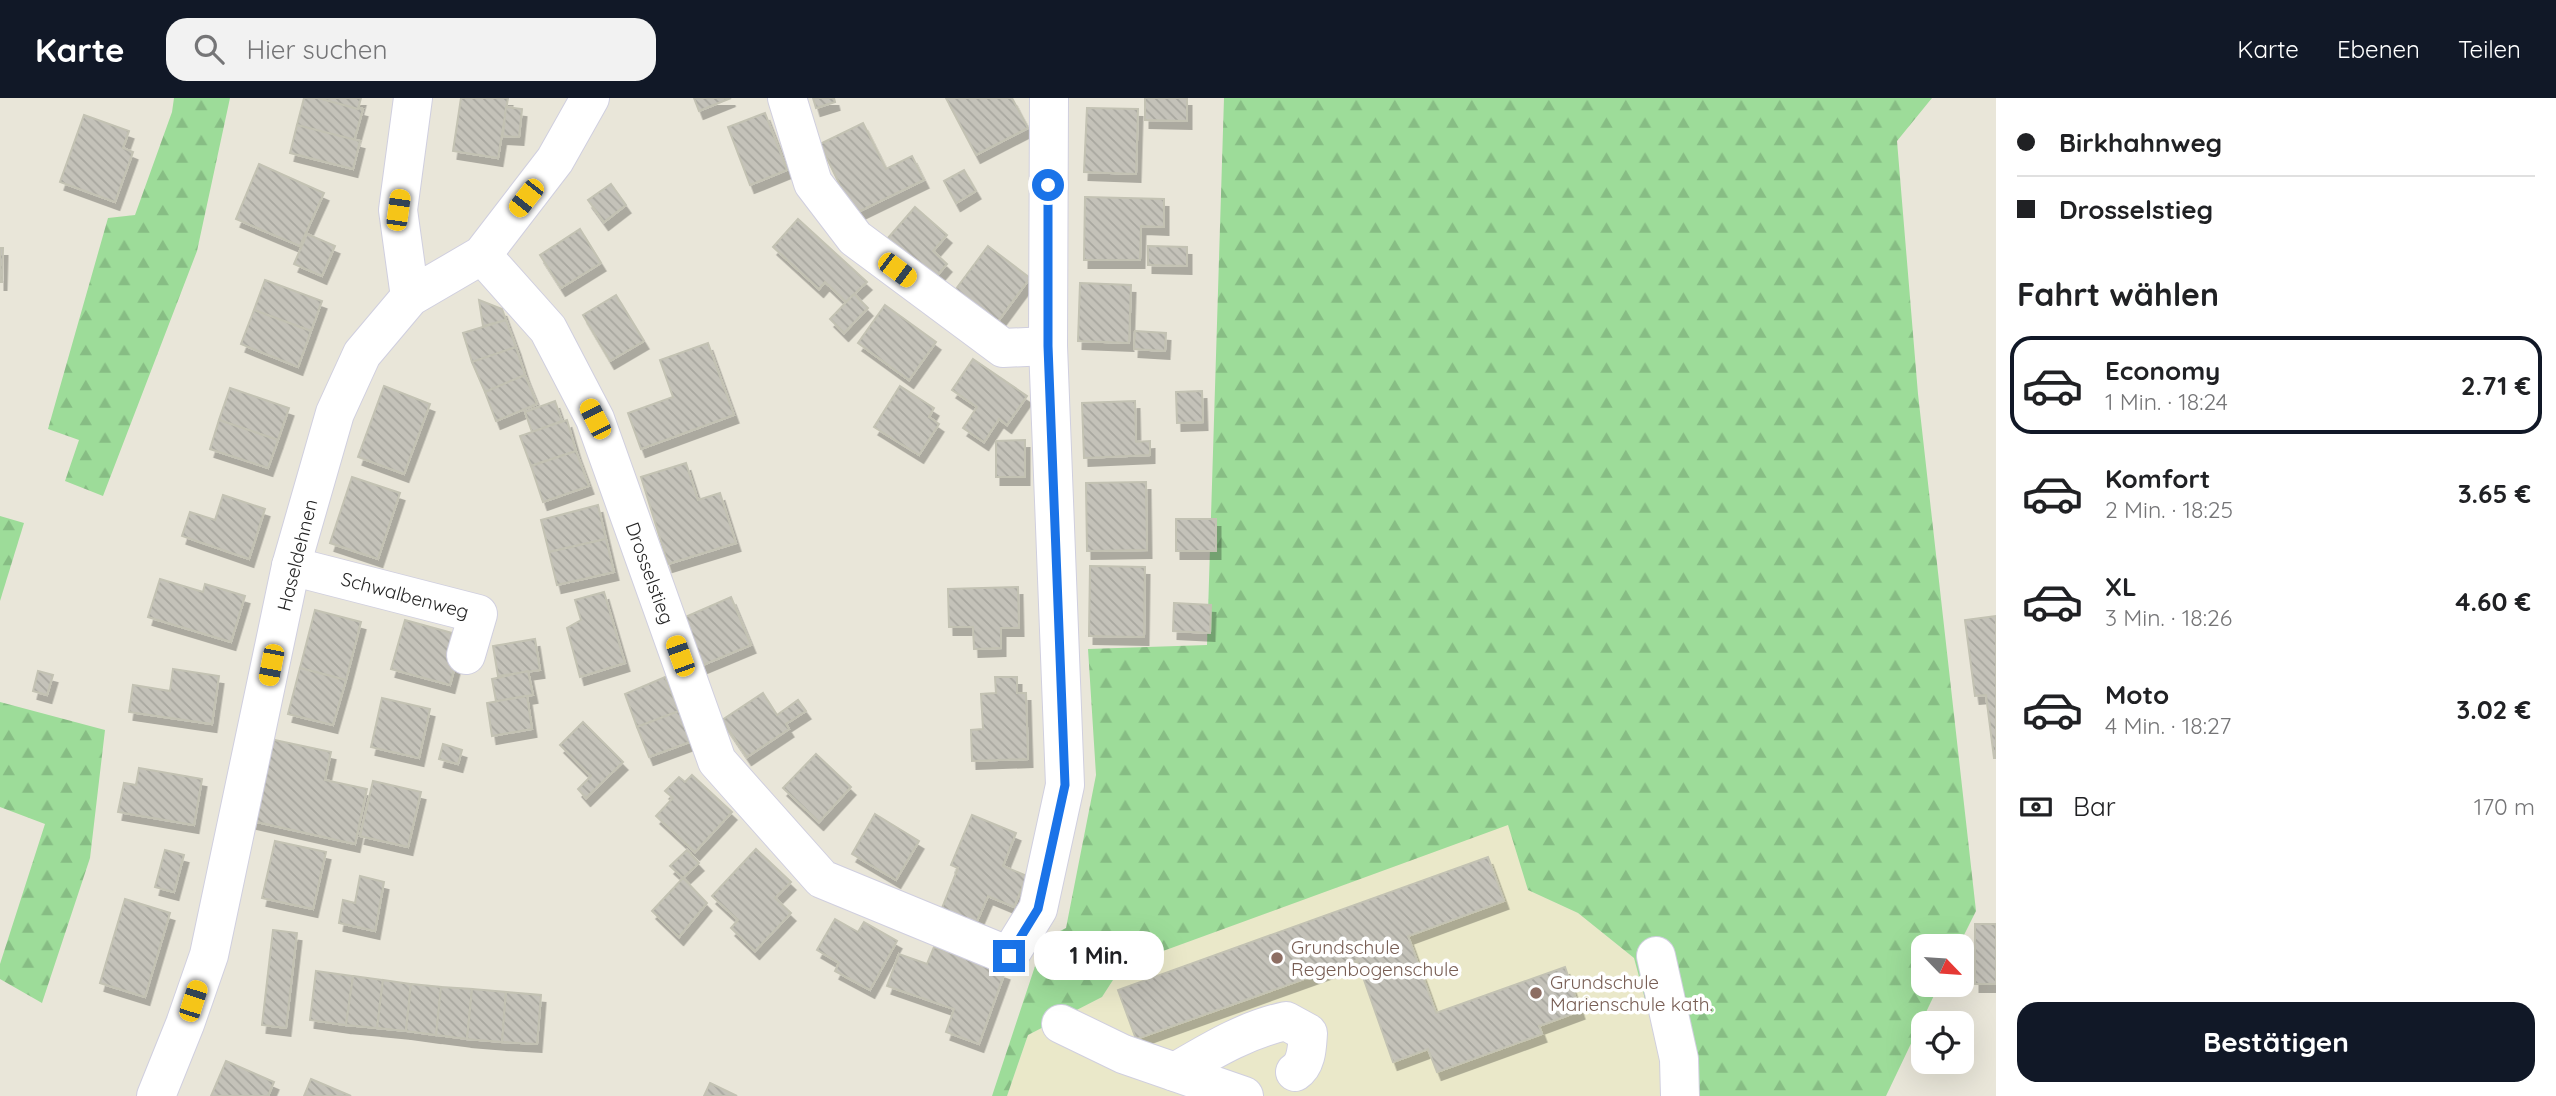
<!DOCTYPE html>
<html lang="de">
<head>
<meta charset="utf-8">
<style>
  :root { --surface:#fff; --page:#f2f2f2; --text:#202124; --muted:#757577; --line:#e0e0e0; --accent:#111827 }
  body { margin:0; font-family:Quicksand,sans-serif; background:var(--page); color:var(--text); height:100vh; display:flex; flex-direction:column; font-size:26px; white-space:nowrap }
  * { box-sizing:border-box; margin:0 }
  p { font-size:23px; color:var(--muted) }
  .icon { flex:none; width:38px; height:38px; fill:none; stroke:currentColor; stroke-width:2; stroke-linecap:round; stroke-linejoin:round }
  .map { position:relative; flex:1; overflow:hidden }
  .details { display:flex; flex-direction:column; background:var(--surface); width:560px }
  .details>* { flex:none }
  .hud { display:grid; align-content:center; height:154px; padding:0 21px; background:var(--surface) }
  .needle { width:46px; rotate:115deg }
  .fabs { position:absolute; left:1911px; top:836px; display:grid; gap:14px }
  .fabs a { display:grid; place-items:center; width:63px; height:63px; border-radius:14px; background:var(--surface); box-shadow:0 7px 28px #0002; font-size:35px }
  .end { position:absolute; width:32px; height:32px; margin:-16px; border:9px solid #1a73e8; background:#fff; box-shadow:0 0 0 4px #fff }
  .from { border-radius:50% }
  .bubble { position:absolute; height:49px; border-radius:21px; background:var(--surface); box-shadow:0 7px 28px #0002; font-size:23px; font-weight:700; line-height:49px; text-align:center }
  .car { position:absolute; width:21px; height:42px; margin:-21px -10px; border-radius:9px; box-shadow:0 0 5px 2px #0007; background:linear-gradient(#f5c518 24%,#345 0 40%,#f5c518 0 76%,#345 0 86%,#f5c518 0) }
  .hud b { display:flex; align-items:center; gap:24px; height:66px; font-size:26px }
  .hud b+b { border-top:2px solid var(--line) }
  .hud i { width:18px; height:18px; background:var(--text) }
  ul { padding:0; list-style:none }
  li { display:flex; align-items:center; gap:21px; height:98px; margin:0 14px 10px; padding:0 7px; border:4px solid transparent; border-radius:21px }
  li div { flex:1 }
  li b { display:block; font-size:26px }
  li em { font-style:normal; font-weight:700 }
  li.on { border-color:var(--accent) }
  li>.icon { width:63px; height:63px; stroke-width:1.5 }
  h2 { padding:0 21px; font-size:32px; line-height:84px }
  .pay { display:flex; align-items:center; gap:18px; height:77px; padding:0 21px; font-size:26px }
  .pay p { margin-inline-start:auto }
  .action { display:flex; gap:14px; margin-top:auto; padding:14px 21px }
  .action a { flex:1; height:80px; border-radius:21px; background:var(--accent); color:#fff; font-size:28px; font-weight:700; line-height:80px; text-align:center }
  header { display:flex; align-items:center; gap:42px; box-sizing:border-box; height:98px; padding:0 35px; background:var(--accent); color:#fff }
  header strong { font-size:33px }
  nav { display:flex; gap:38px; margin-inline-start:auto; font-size:24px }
  .search { width:490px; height:63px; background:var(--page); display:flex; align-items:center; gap:18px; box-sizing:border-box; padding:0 24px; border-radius:21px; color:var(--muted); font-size:26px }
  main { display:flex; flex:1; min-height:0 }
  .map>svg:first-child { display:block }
  .education { fill:#eae8c9 }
  .forest { fill:url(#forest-firs) }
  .building { fill:url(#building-back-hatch); stroke:#c3c2b3; stroke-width:2; filter:url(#shadow) }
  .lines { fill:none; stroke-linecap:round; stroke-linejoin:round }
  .minor-casing { stroke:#d0cfdf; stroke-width:40 }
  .minor { stroke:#fff; stroke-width:38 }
  .route { stroke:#1a73e8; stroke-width:9 }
  .education-dot { fill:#8d6e63; stroke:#fff; stroke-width:2.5 }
  .labels { text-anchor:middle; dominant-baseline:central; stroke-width:7; stroke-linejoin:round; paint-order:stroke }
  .street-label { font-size:19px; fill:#272727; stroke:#fff }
  .education-label { font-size:19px; fill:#785e54; stroke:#fff; text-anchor:start }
</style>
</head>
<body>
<header>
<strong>Karte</strong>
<div class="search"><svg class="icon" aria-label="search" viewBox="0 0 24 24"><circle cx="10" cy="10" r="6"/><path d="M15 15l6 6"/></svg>Hier suchen</div>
<nav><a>Karte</a><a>Ebenen</a><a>Teilen</a></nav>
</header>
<main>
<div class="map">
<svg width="1996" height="998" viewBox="0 0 1996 998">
  <defs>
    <pattern id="forest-firs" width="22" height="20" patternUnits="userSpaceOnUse" patternTransform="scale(1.75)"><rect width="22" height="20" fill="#9ddc99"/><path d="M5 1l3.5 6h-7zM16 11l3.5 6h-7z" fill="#87bd84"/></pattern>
    <pattern id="building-back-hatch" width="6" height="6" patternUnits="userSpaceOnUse" patternTransform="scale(1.75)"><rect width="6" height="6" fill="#c4c2b9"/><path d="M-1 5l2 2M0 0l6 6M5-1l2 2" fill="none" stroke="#a8a79f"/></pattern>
    <filter id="shadow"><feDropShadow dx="4.5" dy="8" stdDeviation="0" flood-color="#0004"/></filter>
  </defs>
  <rect width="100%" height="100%" fill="#e9e6d9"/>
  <polygon class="education" points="1508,726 1528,792 1578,815 1634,860 1671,998 1007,998 1028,937 1102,899 1122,868"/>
  <g class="forest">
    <polygon points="174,0 230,0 197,153 103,398 65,383 79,342 48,331 108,120 135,117 172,14"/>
    <polygon points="1224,0 1932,0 1897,43 1918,296 1976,813 1958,849 1923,849 1923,887 1939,887 1886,998 1671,998 1634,860 1578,815 1528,792 1508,727 1122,868 1102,899 1028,937 1007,998 992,998 1044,841 1066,830 1096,677 1088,551 1207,547"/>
    <polygon points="0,418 24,425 0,503"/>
    <polygon points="0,604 105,632 90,760 42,905 0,881 0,866 45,726 0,709"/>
  </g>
  <g class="building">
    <polygon points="304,0 318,0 363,11 354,43 297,27"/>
    <polygon points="318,0 361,0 358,11"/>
    <polygon points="461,0 508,0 498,60 453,53"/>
    <polygon points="694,0 731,0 699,13"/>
    <polygon points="813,0 834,0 835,4 816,10"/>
    <polygon points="946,0 1012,0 1028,30 976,57"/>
    <polygon points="1145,0 1187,0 1187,23 1145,22"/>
    <polygon points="506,9 522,11 519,39 503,38"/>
    <polygon points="1087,10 1138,11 1136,76 1084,74"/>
    <polygon points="765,15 787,72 750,87 728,29"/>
    <polygon points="84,17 129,33 123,50 133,54 115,104 60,84"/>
    <polygon points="863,25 886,71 912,58 924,82 854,116 820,46"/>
    <polygon points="297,27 360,43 353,71 290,55"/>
    <polygon points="259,66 324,95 300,148 236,121"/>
    <polygon points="964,72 976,93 956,105 944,83"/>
    <polygon points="611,86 626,107 604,124 588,102"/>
    <polygon points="1085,99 1164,101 1164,129 1141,128 1140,162 1084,162"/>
    <polygon points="915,109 947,137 933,153 947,166 934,181 888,140"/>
    <polygon points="798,121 867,184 846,204 825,184 819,191 773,149"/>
    <polygon points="580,131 601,165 561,190 540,157"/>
    <polygon points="307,136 335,148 322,178 294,166"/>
    <polygon points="988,148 1030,180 993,230 950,199"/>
    <polygon points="1148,148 1187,149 1187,168 1148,167"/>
    <polygon points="0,150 3,150 2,184 0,184"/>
    <polygon points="265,182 322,203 311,233 254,212"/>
    <polygon points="1080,185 1131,187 1129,245 1078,243"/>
    <polygon points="854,196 868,210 844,235 830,221"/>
    <polygon points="616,197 644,243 610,263 583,217"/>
    <polygon points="479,202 502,211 506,222 483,228"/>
    <polygon points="885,207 936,244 909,282 858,245"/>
    <polygon points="254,212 311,233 298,269 241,246"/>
    <polygon points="506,222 516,249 472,264 463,235"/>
    <polygon points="1135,233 1166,235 1165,253 1134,251"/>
    <polygon points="708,245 734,317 641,351 628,315 673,299 660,262"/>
    <polygon points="516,249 525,277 485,294 472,264"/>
    <polygon points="973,261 1027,298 1007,327 999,321 984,344 963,330 977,309 952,292"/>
    <polygon points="525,277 537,306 496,323 485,294"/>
    <polygon points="384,288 430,306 404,376 358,359"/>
    <polygon points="900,288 934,310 929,319 939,326 919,357 874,329"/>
    <polygon points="230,290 289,310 278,342 219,322"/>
    <polygon points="1202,293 1203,324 1177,325 1176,294"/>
    <polygon points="555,303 562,323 532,334 525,314"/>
    <polygon points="1135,303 1136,344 1150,343 1150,357 1084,360 1082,305"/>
    <polygon points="219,322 278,342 268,370 210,351"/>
    <polygon points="567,322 576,353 531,368 520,338"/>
    <polygon points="1025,342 1025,379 996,379 996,343"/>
    <polygon points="576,353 589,388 543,404 531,368"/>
    <polygon points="686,365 698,402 720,395 736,445 668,466 641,379"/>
    <polygon points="352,379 400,395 378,461 330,445"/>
    <polygon points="1146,384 1147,452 1087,453 1086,385"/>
    <polygon points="223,397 265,411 249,461 182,438 190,414 215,422"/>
    <polygon points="598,407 606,441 549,454 541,422"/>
    <rect x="1176" y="421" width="40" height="32"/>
    <polygon points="606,441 614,474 557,487 549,454"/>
    <polygon points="1090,468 1145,469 1144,539 1089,538"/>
    <polygon points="160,481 203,494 205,486 245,498 231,544 148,519"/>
    <polygon points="1018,489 1019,530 1001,530 1001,550 974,551 973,529 949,529 948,491"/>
    <polygon points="604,494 625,565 580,579 567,530 581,522 575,502"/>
    <polygon points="731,499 751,547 703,567 683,520"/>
    <polygon points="1174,505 1211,507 1210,535 1173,533"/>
    <polygon points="315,512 361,524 346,582 300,570"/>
    <polygon points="1996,518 1996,660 1994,660 1986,597 1975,598 1965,522"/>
    <polygon points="405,522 463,538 450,587 391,571"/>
    <polygon points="535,541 540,572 498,578 493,548"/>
    <polygon points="300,570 346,582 333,627 288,616"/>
    <polygon points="173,571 219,578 212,626 129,614 133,587 170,593"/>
    <polygon points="38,573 53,577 47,597 33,593"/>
    <polygon points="528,573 533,597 496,603 492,581"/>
    <polygon points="665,579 679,613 637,629 625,596"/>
    <polygon points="995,579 1017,579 1017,595 1026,595 1028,661 972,663 971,632 983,631 981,596 996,595"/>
    <polygon points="763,595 777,617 798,602 806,613 786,626 789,631 747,659 722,622"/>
    <polygon points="527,598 532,631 492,638 487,605"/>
    <polygon points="382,600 430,611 419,660 371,649"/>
    <polygon points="679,613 690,644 649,659 637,629"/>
    <polygon points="583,624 623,664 586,700 578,691 591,678 560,647"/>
    <polygon points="270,641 331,654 325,682 367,691 355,746 252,723"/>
    <polygon points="443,646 462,652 458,666 439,661"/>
    <polygon points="816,656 851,689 819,724 783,690"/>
    <polygon points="139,670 202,681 194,727 118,714 124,685 136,687"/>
    <polygon points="692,677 732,714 695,754 656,718 673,700 665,693 679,679 685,684"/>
    <polygon points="373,683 421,694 408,749 360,738"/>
    <polygon points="875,716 919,743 896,782 852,756"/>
    <polygon points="972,717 1016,735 1003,768 1027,778 1014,809 988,798 974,830 940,815 958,770 951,767"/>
    <polygon points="275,743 326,754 313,811 262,800"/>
    <polygon points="756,751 791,784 775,800 791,815 755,853 731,830 738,822 712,798"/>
    <polygon points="165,752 184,757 174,794 155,789"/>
    <polygon points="687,752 699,765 683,780 670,768"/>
    <polygon points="1488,759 1504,803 1408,838 1436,915 1565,869 1580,913 1539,928 1542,936 1437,974 1428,951 1393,964 1357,862 1136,941 1118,892"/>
    <polygon points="360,778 384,784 375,833 339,825 343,802 355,805"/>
    <polygon points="683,780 707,805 679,839 652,813"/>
    <polygon points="125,801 170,815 145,899 100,885"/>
    <polygon points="835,821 858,834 864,824 897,843 870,892 835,873 839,865 817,852"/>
    <rect x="1975" y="826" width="21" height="60"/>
    <polygon points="273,832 297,835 286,930 262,927"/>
    <polygon points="934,849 1005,874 979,946 946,934 954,911 887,888 899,856 927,866"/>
    <polygon points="316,873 353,878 346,927 310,922"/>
    <polygon points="353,878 383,882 377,930 346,927"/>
    <polygon points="383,882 411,886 406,933 377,930"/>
    <polygon points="411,886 441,889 436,937 406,933"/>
    <polygon points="441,889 472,891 467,941 436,937"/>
    <polygon points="472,891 506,894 502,944 467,941"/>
    <polygon points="506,894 541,897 537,946 502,944"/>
    <polygon points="226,963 274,984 268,998 211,998"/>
    <polygon points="311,981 351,998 304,998"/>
    <polygon points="710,985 737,998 704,998"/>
  </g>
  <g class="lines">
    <defs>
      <g id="minor">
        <polyline points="787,0 813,85 855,140 1003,250 1048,248"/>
        <polyline points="482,157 548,231 595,321 717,663 822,781 1009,858 1038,811 1065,687 1048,248 1049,0"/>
        <polyline points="410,199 398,112 413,0"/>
        <polyline points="291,468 478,516 466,557"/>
        <polyline points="1656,858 1679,961 1680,998"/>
        <polyline points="1061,926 1123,956 1244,998"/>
        <path d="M1175,974C1211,953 1245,932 1286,923L1308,935C1307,949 1307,966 1295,974"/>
        <polyline points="156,998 185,926 209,857 291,468 335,315 362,256 410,199 482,157 555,62 590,0"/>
      </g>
    </defs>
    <use href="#minor" class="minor-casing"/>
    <use href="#minor" class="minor"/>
  </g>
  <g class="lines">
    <polyline class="route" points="1009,858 1038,811 1065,687 1048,248 1048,87"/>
  </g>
  <g class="education-dot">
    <circle cx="1277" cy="860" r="7"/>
    <circle cx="1536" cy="895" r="7"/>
  </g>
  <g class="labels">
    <g class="street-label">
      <text transform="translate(297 457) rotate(-76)">Haseldehnen</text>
      <text transform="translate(650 475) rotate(70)">Drosselstieg</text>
      <text transform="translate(405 497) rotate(15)">Schwalbenweg</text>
    </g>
    <g class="education-label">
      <text x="1291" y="849">Grundschule<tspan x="1291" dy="22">Regenbogenschule</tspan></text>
      <text x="1550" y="884">Grundschule<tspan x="1550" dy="22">Marienschule kath.</tspan></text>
    </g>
  </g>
</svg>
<div class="fabs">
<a><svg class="needle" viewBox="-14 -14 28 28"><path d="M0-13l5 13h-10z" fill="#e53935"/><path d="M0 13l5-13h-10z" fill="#757577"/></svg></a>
<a><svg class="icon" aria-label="locate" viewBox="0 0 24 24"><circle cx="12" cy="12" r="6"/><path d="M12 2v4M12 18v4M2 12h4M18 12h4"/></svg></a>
</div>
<i class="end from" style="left:1048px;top:87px"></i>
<i class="end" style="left:1009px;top:858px"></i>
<div class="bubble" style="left:1034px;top:833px;width:130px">1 Min.</div>
<i class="car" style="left:526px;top:100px;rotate:218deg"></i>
<i class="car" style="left:398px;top:112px;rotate:8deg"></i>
<i class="car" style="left:897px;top:172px;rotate:127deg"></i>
<i class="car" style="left:595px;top:321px;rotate:333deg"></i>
<i class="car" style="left:680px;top:558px;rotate:340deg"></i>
<i class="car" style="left:271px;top:567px;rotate:191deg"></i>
<i class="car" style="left:193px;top:903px;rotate:18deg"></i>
</div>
<section class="details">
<div class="hud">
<b><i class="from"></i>Birkhahnweg</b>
<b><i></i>Drosselstieg</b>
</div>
<h2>Fahrt wählen</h2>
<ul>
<li class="on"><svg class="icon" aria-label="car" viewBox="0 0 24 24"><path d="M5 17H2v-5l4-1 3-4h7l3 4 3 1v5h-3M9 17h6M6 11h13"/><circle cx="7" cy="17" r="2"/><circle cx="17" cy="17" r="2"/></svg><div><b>Economy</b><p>1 Min. · 18:24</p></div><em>2.71 €</em></li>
<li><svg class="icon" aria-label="car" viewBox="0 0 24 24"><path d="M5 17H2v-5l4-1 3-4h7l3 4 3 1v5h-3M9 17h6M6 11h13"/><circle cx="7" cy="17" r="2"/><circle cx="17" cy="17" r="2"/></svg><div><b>Komfort</b><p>2 Min. · 18:25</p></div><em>3.65 €</em></li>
<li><svg class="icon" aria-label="car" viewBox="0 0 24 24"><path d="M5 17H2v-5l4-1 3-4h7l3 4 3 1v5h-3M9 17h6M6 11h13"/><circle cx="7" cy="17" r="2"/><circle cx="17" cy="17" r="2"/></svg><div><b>XL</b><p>3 Min. · 18:26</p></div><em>4.60 €</em></li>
<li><svg class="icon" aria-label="car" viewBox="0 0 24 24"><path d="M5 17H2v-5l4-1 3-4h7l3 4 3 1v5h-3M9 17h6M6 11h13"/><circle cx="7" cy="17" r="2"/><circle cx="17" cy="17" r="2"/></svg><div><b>Moto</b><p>4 Min. · 18:27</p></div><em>3.02 €</em></li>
</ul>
<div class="pay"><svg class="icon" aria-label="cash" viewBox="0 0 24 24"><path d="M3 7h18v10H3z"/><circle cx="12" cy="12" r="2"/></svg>Bar<p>170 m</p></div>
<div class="action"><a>Bestätigen</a></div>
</section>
</main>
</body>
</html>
